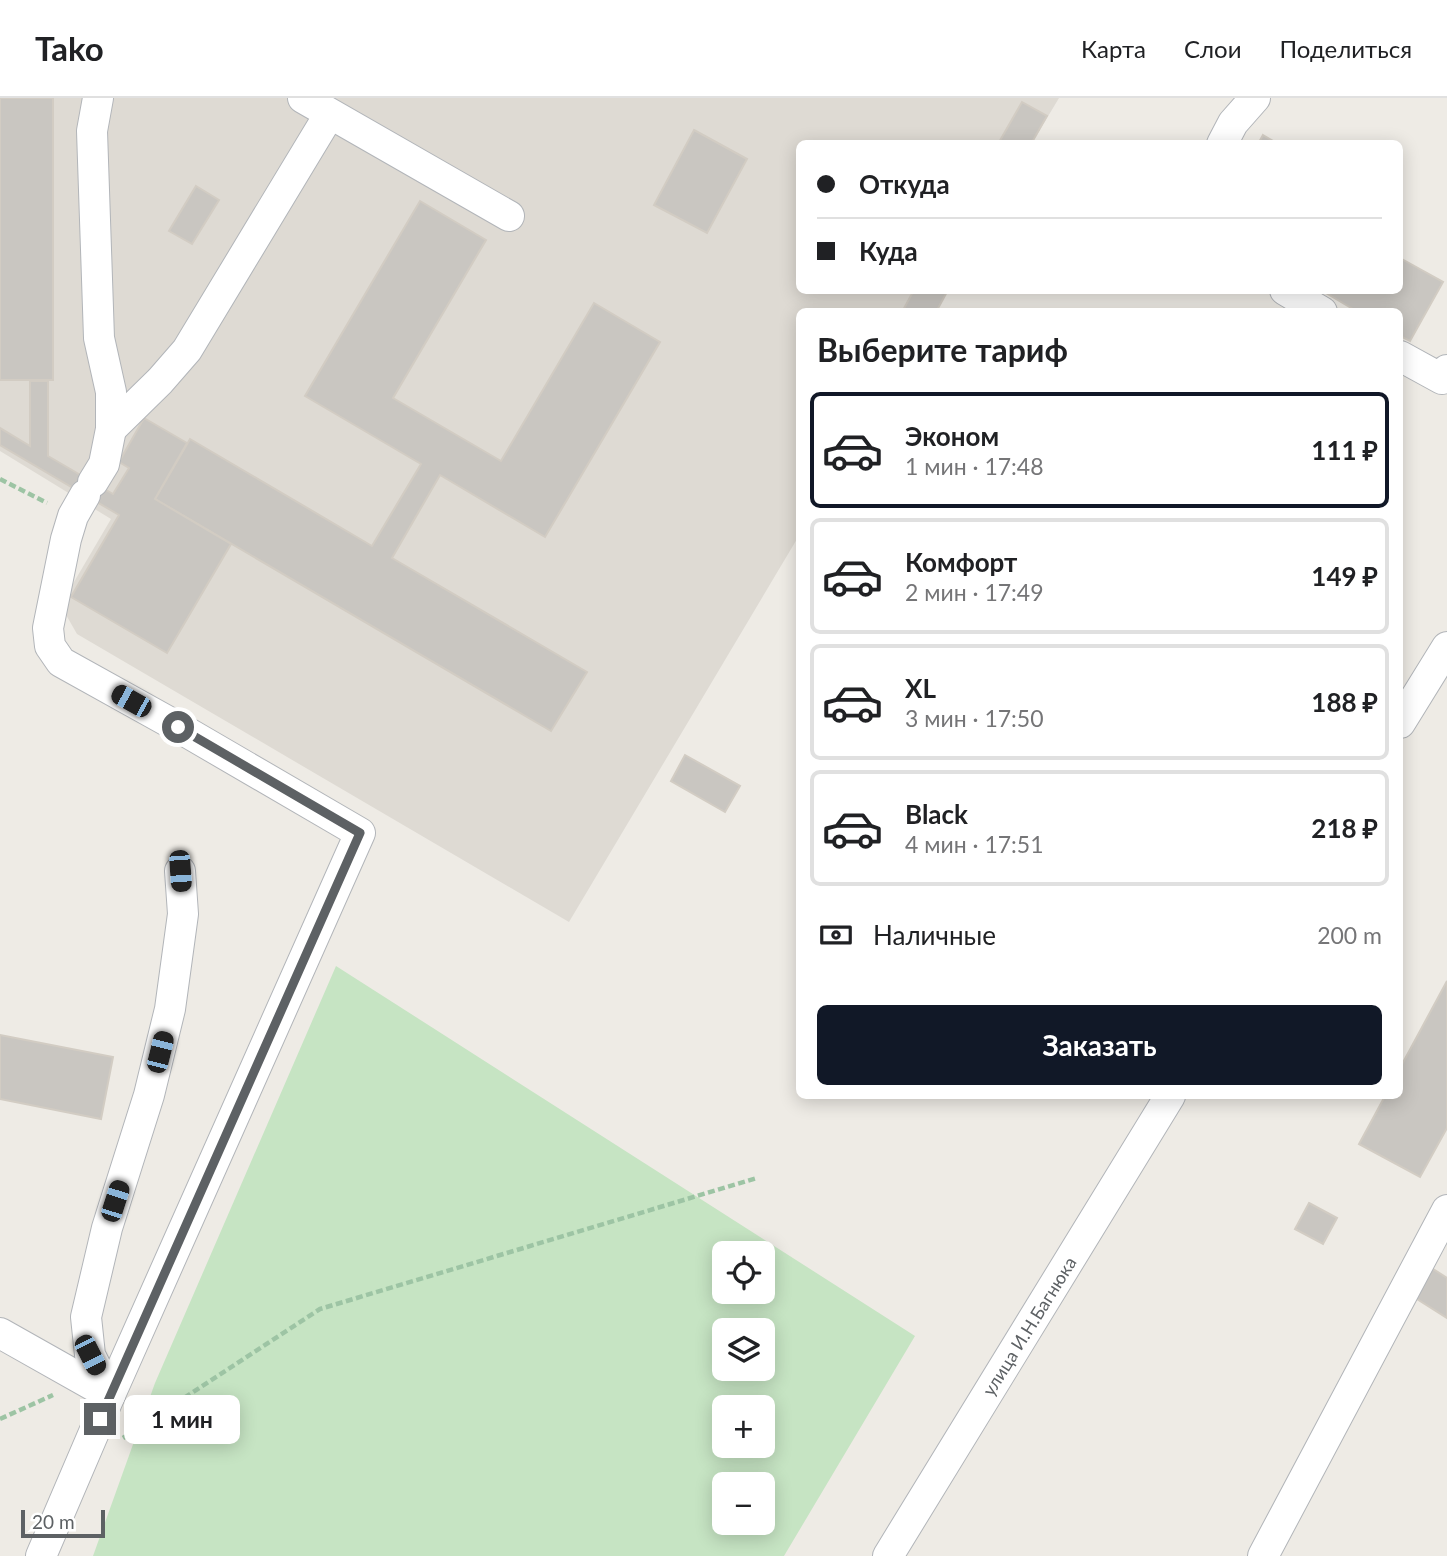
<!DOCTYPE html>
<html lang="ru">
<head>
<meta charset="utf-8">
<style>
  :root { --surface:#fff; --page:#f2f2f2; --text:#202124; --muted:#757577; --line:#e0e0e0; --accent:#111827 }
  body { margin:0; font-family:Lato,sans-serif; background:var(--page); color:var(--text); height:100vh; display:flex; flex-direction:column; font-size:26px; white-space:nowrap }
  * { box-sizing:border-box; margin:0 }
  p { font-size:23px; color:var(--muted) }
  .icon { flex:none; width:38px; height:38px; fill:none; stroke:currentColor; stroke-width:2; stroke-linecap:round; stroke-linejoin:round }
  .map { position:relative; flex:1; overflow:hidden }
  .drawer { position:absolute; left:796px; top:210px; width:607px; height:791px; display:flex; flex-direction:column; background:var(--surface); border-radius:10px; box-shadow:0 4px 18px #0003 }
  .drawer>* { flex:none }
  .hud { position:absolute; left:796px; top:42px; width:607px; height:154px; border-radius:10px; box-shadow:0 4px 18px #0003; display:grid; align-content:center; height:154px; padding:0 21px; background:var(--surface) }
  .tools { position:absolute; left:712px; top:1143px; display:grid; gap:14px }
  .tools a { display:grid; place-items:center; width:63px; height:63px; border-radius:10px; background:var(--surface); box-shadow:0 4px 18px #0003; font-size:35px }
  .scale { position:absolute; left:21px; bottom:18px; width:84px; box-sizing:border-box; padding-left:7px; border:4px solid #5d6164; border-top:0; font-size:19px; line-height:24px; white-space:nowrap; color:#5d6164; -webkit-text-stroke:5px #fff; paint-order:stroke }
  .end { position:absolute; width:32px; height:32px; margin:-16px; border:9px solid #5d6164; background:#fff; box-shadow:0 0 0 4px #fff }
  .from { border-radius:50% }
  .bubble { position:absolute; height:49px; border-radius:10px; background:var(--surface); box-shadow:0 4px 18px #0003; font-size:23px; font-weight:700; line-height:49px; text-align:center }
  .car { position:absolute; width:21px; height:42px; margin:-21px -10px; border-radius:9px; box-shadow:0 0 5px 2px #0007; background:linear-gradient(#222 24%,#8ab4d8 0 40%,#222 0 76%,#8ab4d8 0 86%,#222 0) }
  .hud b { display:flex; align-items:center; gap:24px; height:66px; font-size:26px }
  .hud b+b { border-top:2px solid var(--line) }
  .hud i { width:18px; height:18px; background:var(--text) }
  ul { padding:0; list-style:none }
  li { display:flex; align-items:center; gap:21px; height:116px; margin:0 14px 10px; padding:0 7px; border:4px solid var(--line); border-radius:10px }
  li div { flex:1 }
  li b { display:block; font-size:26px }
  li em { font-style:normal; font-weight:700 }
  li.active { border-color:var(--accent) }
  li>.icon { width:63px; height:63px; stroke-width:1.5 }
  h2 { padding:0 21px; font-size:32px; line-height:84px }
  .pay { display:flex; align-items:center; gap:18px; height:77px; padding:0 21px; font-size:26px }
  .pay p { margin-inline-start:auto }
  .action { display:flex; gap:14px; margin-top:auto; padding:14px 21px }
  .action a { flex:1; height:80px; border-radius:10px; background:var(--accent); color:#fff; font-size:28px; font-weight:700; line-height:80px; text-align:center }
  header { display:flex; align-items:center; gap:42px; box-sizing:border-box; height:98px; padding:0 35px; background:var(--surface); border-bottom:2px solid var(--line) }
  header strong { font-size:33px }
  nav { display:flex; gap:38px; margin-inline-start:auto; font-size:24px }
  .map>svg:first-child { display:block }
  .education { fill:#dedad3 }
  .green { fill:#c6e4c3; fill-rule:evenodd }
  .building { fill:#c9c6c1; stroke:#d2ccc3; stroke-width:2 }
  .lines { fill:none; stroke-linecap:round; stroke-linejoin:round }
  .minor-casing { stroke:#b2b5b9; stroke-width:32 }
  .path { stroke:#9dc4a4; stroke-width:4.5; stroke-dasharray:7 3.5; stroke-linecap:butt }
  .minor { stroke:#fff; stroke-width:30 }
  .route { stroke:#5d6164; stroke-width:9 }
  .labels { text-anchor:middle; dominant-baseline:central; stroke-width:5; stroke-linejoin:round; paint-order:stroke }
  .street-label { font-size:18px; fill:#5d6164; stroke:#fff }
</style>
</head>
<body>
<header>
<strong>Tako</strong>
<nav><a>Карта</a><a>Слои</a><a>Поделиться</a></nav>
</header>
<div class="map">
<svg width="1447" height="1458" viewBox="0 0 1447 1458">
  <rect width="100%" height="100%" fill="#eeebe5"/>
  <polygon class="education" points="0,0 1059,0 1032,45 800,46 800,192 945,193 932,213 800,214 800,436 569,824 77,536 65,515 64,501 111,421 0,353"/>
  <path class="green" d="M336,868L915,1238L784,1458H93L155,1285ZM724,1155H763V1194H724ZM724,1232H763V1270H724ZM724,1309H763V1348H724ZM724,1386H763V1424H724Z"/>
  <g class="building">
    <rect x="0" y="0" width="53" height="282"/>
    <polygon points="1022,4 1047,18 1031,46 998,46"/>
    <polygon points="694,32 747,61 707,135 654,107"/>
    <polygon points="1263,37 1278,46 1258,46"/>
    <polygon points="196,88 219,102 192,146 169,133"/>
    <polygon points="420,103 486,142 393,300 501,363 594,205 660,244 545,439 440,377 392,460 587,574 551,633 155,401 190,341 372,448 421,366 305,298"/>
    <polygon points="1400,160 1443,184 1410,243 1400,238 1400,214 1358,214 1321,192 1400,192"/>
    <polygon points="914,192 948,192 936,214 902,214"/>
    <polygon points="30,283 48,283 48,358 113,396 129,370 119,364 144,320 187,345 155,401 231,446 167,555 71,499 119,417 0,347 0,330 30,348"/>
    <polygon points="685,657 740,688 725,714 671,683"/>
    <polygon points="1447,883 1447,1030 1420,1079 1359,1046 1385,998 1400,998 1400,970"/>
    <polygon points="0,937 113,959 101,1021 0,1001"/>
    <polygon points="1309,1105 1337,1120 1323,1146 1295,1131"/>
    <polygon points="1427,1167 1447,1180 1447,1220 1409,1196"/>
  </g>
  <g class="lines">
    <defs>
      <g id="minor">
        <polyline points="303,0 509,118"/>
        <polyline points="1222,46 1233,25 1255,0"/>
        <polyline points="1285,192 1322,214"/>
        <polyline points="1400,258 1442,281 1447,272"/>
        <polyline points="111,331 160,283 187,252 329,17"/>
        <polyline points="93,384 104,366 111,331 111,294 99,240 92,33 98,0"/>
        <polyline points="1400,625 1447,549"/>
        <polyline points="0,1235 110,1297"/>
        <polyline points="110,1297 90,1257 86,1219 107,1130 149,997 170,911 183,816 180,773"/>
        <polyline points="41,1458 110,1297 360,735 178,629 61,564 50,548 48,530 66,441 73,418 85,397"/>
        <polyline points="888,1458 1170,998"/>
        <polyline points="1263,1458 1447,1112"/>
      </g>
    </defs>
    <use href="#minor" class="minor-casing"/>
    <g class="path">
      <polyline points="0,381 47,405"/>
      <polyline points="0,1321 53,1297"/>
      <polyline points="123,1340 320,1211 757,1080"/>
    </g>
    <use href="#minor" class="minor"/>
  </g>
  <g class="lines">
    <polyline class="route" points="100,1321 360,735 178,629"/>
  </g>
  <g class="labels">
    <g class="street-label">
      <text transform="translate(1029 1228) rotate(-58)">улица И.Н.Багнюка</text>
    </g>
  </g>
</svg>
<div class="tools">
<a><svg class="icon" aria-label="locate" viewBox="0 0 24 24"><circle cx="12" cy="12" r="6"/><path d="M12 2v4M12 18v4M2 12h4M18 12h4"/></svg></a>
<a><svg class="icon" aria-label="layers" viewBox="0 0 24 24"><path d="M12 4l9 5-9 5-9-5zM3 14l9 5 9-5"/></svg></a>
<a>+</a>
<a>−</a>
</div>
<div class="scale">20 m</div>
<i class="end from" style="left:178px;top:629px"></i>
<i class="end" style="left:100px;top:1321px"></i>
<div class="bubble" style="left:124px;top:1297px;width:116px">1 мин</div>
<i class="car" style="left:131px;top:603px;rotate:299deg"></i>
<i class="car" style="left:180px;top:773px;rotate:176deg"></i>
<i class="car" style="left:160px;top:954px;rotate:14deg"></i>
<i class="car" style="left:115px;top:1103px;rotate:18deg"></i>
<i class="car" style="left:90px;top:1257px;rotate:153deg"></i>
<div class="hud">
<b><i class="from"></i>Откуда</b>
<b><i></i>Куда</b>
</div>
<section class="drawer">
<h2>Выберите тариф</h2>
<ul>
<li class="active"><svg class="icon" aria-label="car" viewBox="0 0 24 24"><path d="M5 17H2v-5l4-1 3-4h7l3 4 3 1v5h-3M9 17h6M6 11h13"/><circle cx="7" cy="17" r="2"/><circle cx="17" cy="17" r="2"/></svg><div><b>Эконом</b><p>1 мин · 17:48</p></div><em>111 ₽</em></li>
<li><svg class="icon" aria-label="car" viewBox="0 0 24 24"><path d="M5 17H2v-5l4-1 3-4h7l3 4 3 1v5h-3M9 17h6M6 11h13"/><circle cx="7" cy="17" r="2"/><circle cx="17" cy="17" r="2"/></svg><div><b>Комфорт</b><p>2 мин · 17:49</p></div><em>149 ₽</em></li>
<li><svg class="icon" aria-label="car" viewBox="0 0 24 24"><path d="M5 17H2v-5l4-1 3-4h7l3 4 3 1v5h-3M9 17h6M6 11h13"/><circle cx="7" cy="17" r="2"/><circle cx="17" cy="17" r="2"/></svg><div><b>XL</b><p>3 мин · 17:50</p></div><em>188 ₽</em></li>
<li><svg class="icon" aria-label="car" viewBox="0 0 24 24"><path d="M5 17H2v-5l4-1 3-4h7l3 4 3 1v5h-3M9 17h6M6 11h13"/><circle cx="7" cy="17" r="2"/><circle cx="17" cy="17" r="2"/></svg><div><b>Black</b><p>4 мин · 17:51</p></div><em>218 ₽</em></li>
</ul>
<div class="pay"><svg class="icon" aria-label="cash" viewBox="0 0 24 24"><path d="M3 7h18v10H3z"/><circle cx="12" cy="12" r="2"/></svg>Наличные<p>200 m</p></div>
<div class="action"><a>Заказать</a></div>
</section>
</div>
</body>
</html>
